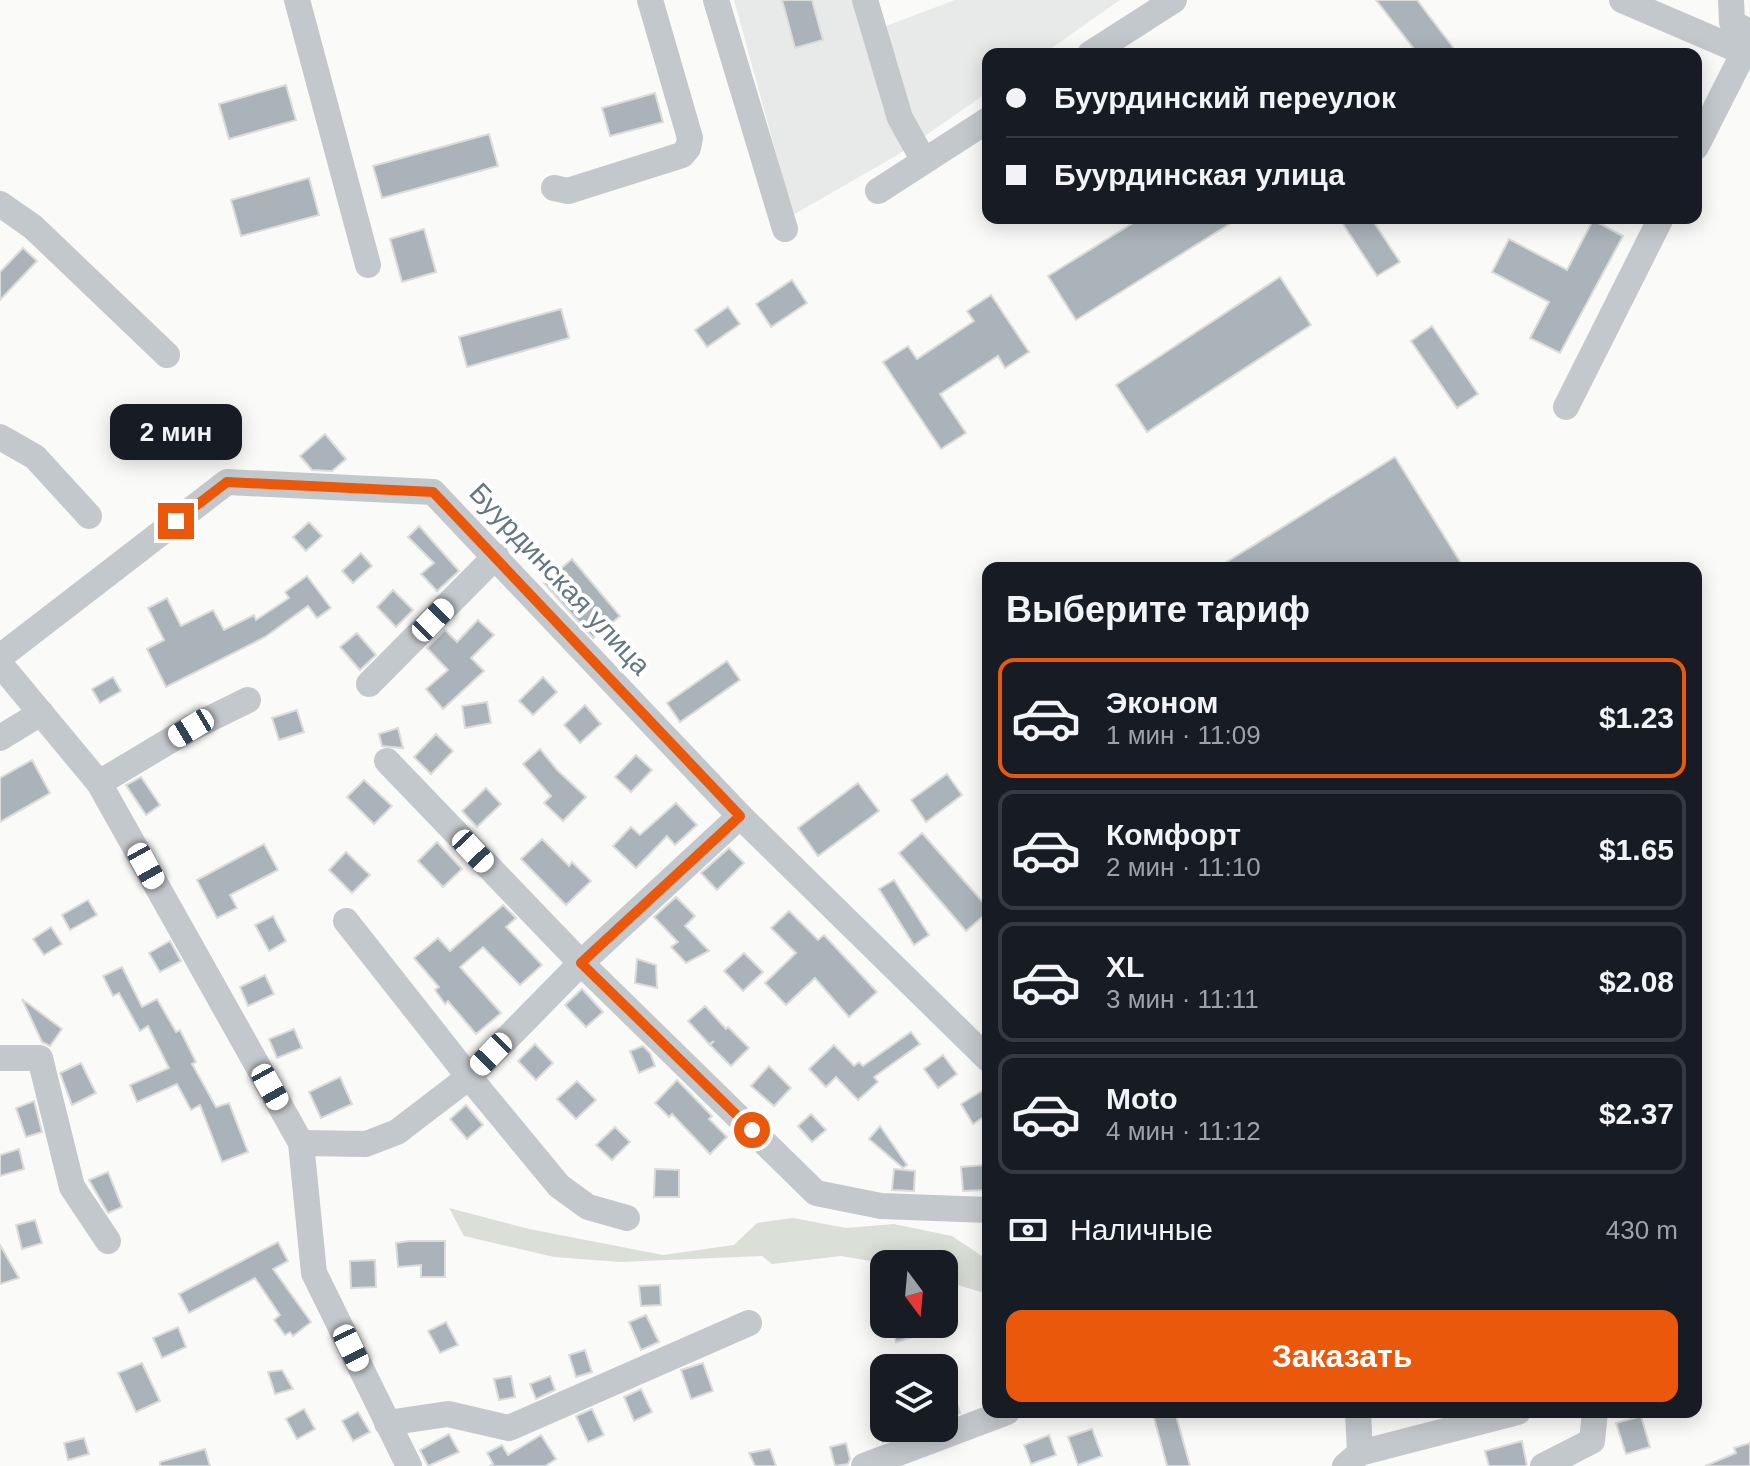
<!DOCTYPE html>
<html lang="ru">
<head>
<meta charset="utf-8">
<style>
  :root { --surface:#171b24; --page:#242831; --text:#f1f3f6; --muted:#9ea1a6; --line:#363941; --accent:#ea580c }
  body { margin:0; font-family:Helvetica,sans-serif; background:var(--page); color:var(--text); height:100vh; display:flex; flex-direction:column; font-size:30px; white-space:nowrap }
  * { box-sizing:border-box; margin:0 }
  p { font-size:26px; color:var(--muted) }
  .icon { flex:none; width:44px; height:44px; fill:none; stroke:currentColor; stroke-width:2; stroke-linecap:round; stroke-linejoin:round }
  .map { position:relative; flex:1; overflow:hidden }
  .drawer { position:absolute; left:982px; top:562px; width:720px; height:856px; display:flex; flex-direction:column; background:var(--surface); border-radius:16px; box-shadow:0 4px 20px #0003 }
  .drawer>* { flex:none }
  .hud { position:absolute; left:982px; top:48px; width:720px; height:176px; border-radius:16px; box-shadow:0 4px 20px #0003; display:grid; align-content:center; height:176px; padding:0 24px; background:var(--surface) }
  .needle { width:52px; rotate:164deg }
  .buttons { position:absolute; left:870px; top:1250px; display:grid; gap:16px }
  .buttons a { display:grid; place-items:center; width:88px; height:88px; border-radius:16px; background:var(--surface); box-shadow:0 4px 20px #0003; font-size:40px }
  .end { position:absolute; width:36px; height:36px; margin:-18px; border:10px solid #ea580c; background:#fff; box-shadow:0 0 0 4px #fff }
  .from { border-radius:50% }
  .bubble { position:absolute; height:56px; border-radius:16px; background:var(--surface); box-shadow:0 4px 20px #0003; font-size:26px; font-weight:700; line-height:56px; text-align:center }
  .car { position:absolute; width:24px; height:48px; margin:-24px -12px; border-radius:10px; box-shadow:0 0 6px 2px #0007; background:linear-gradient(#fff 24%,#345 0 40%,#fff 0 76%,#345 0 86%,#fff 0) }
  .hud b { display:flex; align-items:center; gap:28px; height:76px; font-size:30px }
  .hud b+b { border-top:2px solid var(--line) }
  .hud i { width:20px; height:20px; background:var(--text) }
  ul { padding:0; list-style:none }
  li { display:flex; align-items:center; gap:24px; height:120px; margin:0 16px 12px; padding:0 8px; border:4px solid var(--line); border-radius:16px }
  li div { flex:1 }
  li b { display:block; font-size:30px }
  li em { font-style:normal; font-weight:700 }
  li.selected { border-color:var(--accent) }
  li>.icon { width:72px; height:72px; stroke-width:1.5 }
  h2 { padding:0 24px; font-size:36px; line-height:96px }
  .pay { display:flex; align-items:center; gap:20px; height:88px; padding:0 24px; font-size:30px }
  .pay p { margin-inline-start:auto }
  .cta { display:flex; gap:16px; margin-top:auto; padding:16px 24px }
  .cta a { flex:1; height:92px; border-radius:16px; background:var(--accent); color:#fff; font-size:32px; font-weight:700; line-height:92px; text-align:center }
  .map>svg:first-child { display:block }
  .built { fill:#e8e9e9 }
  .green { fill:#dadfd7 }
  .building { fill:#aab3b9; stroke:#dcdcda; stroke-width:2 }
  .lines { fill:none; stroke-linecap:round; stroke-linejoin:round }
  .minor { stroke:#c3c8cc; stroke-width:26 }
  .route { stroke:#ea580c; stroke-width:10 }
  .labels { text-anchor:middle; dominant-baseline:central; stroke-width:8; stroke-linejoin:round; paint-order:stroke }
  .street-label { font-size:28px; fill:#657683; stroke:#fff }
</style>
</head>
<body>
<div class="map">
<svg width="1750" height="1466" viewBox="0 0 1750 1466">
  <rect width="100%" height="100%" fill="#fafaf8"/>
  <polygon class="built" points="734,0 852,0 862,35 955,0 1120,0 1043,54 988,54 988,92 899,154 793,215"/>
  <polygon class="green" points="449,1208 529,1229 663,1255 734,1245 757,1223 793,1218 846,1228 894,1224 952,1236 988,1260 988,1294 944,1281 944,1264 889,1264 841,1256 772,1264 762,1256 620,1262 554,1257 464,1236"/>
  <g class="building">
    <polygon points="782,0 812,0 823,40 795,48"/>
    <polygon points="1376,0 1417,0 1458,54 1418,54"/>
    <polygon points="286,85 296,120 229,139 219,104"/>
    <polygon points="655,93 663,122 610,136 602,108"/>
    <polygon points="489,134 498,166 382,198 373,166"/>
    <polygon points="309,178 319,215 241,236 231,200"/>
    <polygon points="1141,218 1239,218 1076,320 1048,276"/>
    <polygon points="1339,218 1371,218 1400,262 1377,276"/>
    <polygon points="1593,220 1623,236 1560,353 1530,338 1549,302 1492,272 1509,239 1567,270"/>
    <polygon points="424,229 436,272 402,282 390,239"/>
    <polygon points="23,248 37,261 0,300 0,272"/>
    <polygon points="1280,277 1311,325 1147,432 1116,385"/>
    <polygon points="792,280 807,303 771,327 756,304"/>
    <polygon points="991,295 1029,352 1005,368 998,356 940,394 966,433 941,449 883,362 908,346 917,359 974,321 967,311"/>
    <polygon points="728,307 740,324 707,347 695,330"/>
    <polygon points="561,309 569,338 467,367 459,337"/>
    <polygon points="1432,326 1478,394 1457,408 1411,341"/>
    <polygon points="325,434 346,459 332,471 312,470 300,456"/>
    <polygon points="1395,457 1464,568 1217,568"/>
    <polygon points="309,522 322,536 306,551 293,537"/>
    <polygon points="419,526 459,571 437,591 421,574 434,563 408,537"/>
    <polygon points="361,553 372,566 353,583 342,571"/>
    <polygon points="572,559 620,616 593,638 544,583"/>
    <polygon points="307,576 331,608 317,618 308,606 265,637 166,687 147,649 164,640 148,608 167,598 181,626 213,610 224,630 254,615 256,620 289,598 285,592"/>
    <polygon points="393,590 413,610 396,627 377,607"/>
    <polygon points="478,620 494,635 471,658 484,671 443,709 426,689 448,670 427,648 445,630 457,642"/>
    <polygon points="357,633 376,655 360,670 340,647"/>
    <polygon points="727,661 740,680 680,722 667,703"/>
    <polygon points="113,677 121,691 100,703 92,689"/>
    <polygon points="543,677 557,692 533,715 519,701"/>
    <polygon points="487,702 491,723 465,728 462,706"/>
    <polygon points="585,705 601,724 580,743 564,725"/>
    <polygon points="297,710 304,732 279,740 272,718"/>
    <polygon points="398,728 403,748 382,746 379,734"/>
    <polygon points="436,734 453,751 431,774 414,757"/>
    <polygon points="540,749 557,770 586,797 563,821 544,803 551,796 523,764"/>
    <polygon points="636,755 652,770 631,792 615,777"/>
    <polygon points="32,760 50,793 0,822 0,778"/>
    <polygon points="947,774 962,795 926,822 911,800"/>
    <polygon points="141,777 160,805 146,815 126,785"/>
    <polygon points="364,780 392,806 374,824 347,797"/>
    <polygon points="858,783 879,811 818,856 798,828"/>
    <polygon points="486,788 501,804 477,827 462,811"/>
    <polygon points="676,803 697,825 675,845 667,836 636,868 613,846 631,827 640,835"/>
    <polygon points="922,833 988,908 988,912 966,931 899,853"/>
    <polygon points="542,839 569,866 572,862 591,881 566,905 521,859"/>
    <polygon points="437,842 462,869 443,887 418,861"/>
    <polygon points="264,844 278,870 230,895 237,908 217,918 197,880"/>
    <polygon points="729,848 744,863 717,890 701,873"/>
    <polygon points="346,852 370,875 352,893 329,870"/>
    <polygon points="894,880 929,935 914,945 879,889"/>
    <polygon points="676,897 695,916 685,926 709,951 686,963 671,947 678,942 654,917"/>
    <polygon points="88,900 97,915 70,930 62,915"/>
    <polygon points="503,905 516,918 506,927 542,965 520,985 483,947 460,967 501,1013 476,1034 448,1001 445,1004 435,990 439,987 414,958 438,938 450,951"/>
    <polygon points="789,911 818,940 824,935 877,992 849,1017 815,978 786,1005 765,983 796,953 771,928"/>
    <polygon points="273,916 286,941 269,951 255,925"/>
    <polygon points="51,927 62,944 44,955 33,939"/>
    <polygon points="170,941 181,961 160,972 149,953"/>
    <polygon points="744,953 763,972 743,991 724,971"/>
    <polygon points="637,959 656,965 657,988 635,983"/>
    <polygon points="122,967 142,1007 157,999 176,1032 180,1030 196,1062 192,1064 216,1107 229,1103 248,1152 222,1162 200,1105 191,1110 177,1084 137,1102 130,1085 169,1068 148,1026 140,1031 119,993 113,996 103,976"/>
    <polygon points="265,975 274,994 248,1006 240,987"/>
    <polygon points="582,989 603,1012 586,1027 565,1005"/>
    <polygon points="22,999 62,1029 50,1046 42,1042"/>
    <polygon points="705,1006 726,1029 728,1027 749,1048 731,1066 710,1045 714,1041 709,1044 688,1021"/>
    <polygon points="294,1029 302,1048 277,1058 269,1039"/>
    <polygon points="911,1032 920,1044 874,1077 878,1082 858,1100 836,1077 826,1087 809,1069 834,1045 854,1066 859,1062 863,1066"/>
    <polygon points="535,1044 553,1063 536,1080 518,1061"/>
    <polygon points="643,1046 650,1053 655,1066 639,1073 630,1051"/>
    <polygon points="943,1055 957,1074 938,1088 924,1069"/>
    <polygon points="81,1063 96,1093 72,1105 60,1073"/>
    <polygon points="769,1066 791,1088 774,1106 751,1086"/>
    <polygon points="340,1077 352,1104 321,1118 309,1092"/>
    <polygon points="677,1080 712,1116 709,1119 727,1137 710,1154 672,1114 669,1117 655,1103"/>
    <polygon points="577,1081 596,1100 576,1119 557,1099"/>
    <polygon points="982,1091 988,1101 988,1114 973,1124 961,1104"/>
    <polygon points="34,1101 42,1132 26,1137 16,1108"/>
    <polygon points="466,1105 483,1125 467,1139 450,1119"/>
    <polygon points="811,1114 826,1130 812,1142 798,1126"/>
    <polygon points="880,1126 907,1165 903,1168 869,1139"/>
    <polygon points="615,1127 630,1142 612,1160 596,1145"/>
    <polygon points="19,1149 24,1169 0,1176 0,1155"/>
    <polygon points="984,1165 985,1190 963,1191 961,1167"/>
    <polygon points="655,1169 679,1170 679,1197 654,1197"/>
    <polygon points="894,1169 915,1171 914,1191 892,1190"/>
    <polygon points="108,1172 122,1207 108,1213 89,1180"/>
    <polygon points="35,1220 42,1243 22,1249 16,1225"/>
    <polygon points="409,1241 445,1241 445,1277 421,1277 421,1265 398,1267 396,1243"/>
    <polygon points="278,1242 288,1261 273,1269 311,1322 293,1336 290,1332 285,1335 274,1320 280,1315 255,1278 189,1313 179,1294"/>
    <polygon points="0,1245 19,1278 0,1284"/>
    <polygon points="375,1260 376,1287 351,1288 350,1261"/>
    <polygon points="660,1285 661,1305 641,1306 639,1286"/>
    <polygon points="646,1315 659,1342 641,1350 629,1322"/>
    <polygon points="446,1322 458,1345 440,1353 428,1331"/>
    <polygon points="890,1324 945,1324 945,1328 896,1342"/>
    <polygon points="178,1327 186,1347 162,1358 153,1338"/>
    <polygon points="585,1350 592,1372 576,1377 569,1355"/>
    <polygon points="142,1363 160,1401 136,1412 118,1373"/>
    <polygon points="703,1363 713,1391 691,1399 681,1370"/>
    <polygon points="282,1370 293,1389 275,1394 268,1372"/>
    <polygon points="511,1376 515,1397 499,1400 494,1379"/>
    <polygon points="550,1376 555,1390 536,1399 530,1384"/>
    <polygon points="641,1389 652,1412 634,1421 624,1397"/>
    <polygon points="955,1398 960,1413 944,1419 944,1402"/>
    <polygon points="304,1409 315,1429 297,1439 286,1419"/>
    <polygon points="592,1409 604,1435 588,1442 576,1416"/>
    <polygon points="358,1412 370,1432 353,1441 342,1421"/>
    <polygon points="1161,1412 1175,1412 1190,1466 1167,1466 1153,1414"/>
    <polygon points="1641,1416 1650,1447 1626,1454 1616,1423"/>
    <polygon points="880,1428 919,1428 883,1442"/>
    <polygon points="1092,1429 1102,1456 1078,1465 1068,1437"/>
    <polygon points="449,1434 459,1452 428,1466 420,1450"/>
    <polygon points="541,1435 556,1459 545,1466 490,1466 493,1464 487,1453 502,1445 508,1455"/>
    <polygon points="1049,1435 1056,1455 1031,1464 1024,1445"/>
    <polygon points="84,1438 89,1454 68,1460 64,1443"/>
    <polygon points="1522,1441 1527,1466 1489,1466 1485,1451"/>
    <polygon points="846,1443 850,1459 848,1464 835,1466 830,1447"/>
    <polygon points="1750,1443 1750,1466 1705,1466 1736,1453 1734,1448"/>
    <polygon points="205,1449 210,1466 160,1466 160,1462"/>
    <polygon points="770,1449 776,1466 755,1466 749,1453"/>
  </g>
  <g class="lines">
    <g class="minor">
      <polyline points="297,0 368,265"/>
      <polyline points="716,0 785,229"/>
      <polyline points="865,0 900,118 924,161"/>
      <polyline points="1622,0 1750,55"/>
      <polyline points="1731,0 1732,22 1750,33"/>
      <polyline points="1090,54 1174,0"/>
      <polyline points="1696,147 1744,52"/>
      <polyline points="554,188 568,191 682,155 688,148 690,138 650,0"/>
      <polyline points="878,191 988,120"/>
      <polyline points="0,204 33,227 167,355"/>
      <polyline points="1566,407 1661,218"/>
      <polyline points="0,437 35,457 89,516"/>
      <polyline points="0,657 227,482 433,492 740,816 988,1059"/>
      <polyline points="0,664 99,783 301,1143 314,1273 409,1466"/>
      <polyline points="369,684 496,556"/>
      <polyline points="0,738 41,713"/>
      <polyline points="387,761 581,963 816,1193 881,1206 988,1210"/>
      <polyline points="99,783 191,728 248,700"/>
      <polyline points="346,921 469,1077 559,1186 588,1207 627,1218"/>
      <polyline points="0,1058 40,1058 72,1187 108,1241"/>
      <polyline points="301,1143 366,1144 397,1132 469,1077 581,963 740,816"/>
      <polyline points="1358,1412 1360,1453"/>
      <polyline points="387,1423 448,1414 509,1428 749,1323"/>
      <polyline points="864,1466 1007,1412"/>
      <polyline points="1345,1466 1360,1453 1518,1412"/>
      <polyline points="1543,1466 1592,1441 1595,1412"/>
    </g>
  </g>
  <g class="lines">
    <polyline class="route" points="176,521 227,482 433,492 740,816 581,963 752,1130"/>
  </g>
  <g class="labels">
    <g class="street-label">
      <text transform="translate(560 579) rotate(47)">Буурдинская улица</text>
    </g>
  </g>
</svg>
<div class="buttons">
<a><svg class="needle" viewBox="-14 -14 28 28"><path d="M0-13l5 13h-10z" fill="#e53935"/><path d="M0 13l5-13h-10z" fill="#9ea1a6"/></svg></a>
<a><svg class="icon" aria-label="layers" viewBox="0 0 24 24"><path d="M12 4l9 5-9 5-9-5zM3 14l9 5 9-5"/></svg></a>
</div>
<i class="end from" style="left:752px;top:1130px"></i>
<i class="end" style="left:176px;top:521px"></i>
<div class="bubble" style="left:110px;top:404px;width:132px">2 мин</div>
<i class="car" style="left:433px;top:620px;rotate:44deg"></i>
<i class="car" style="left:191px;top:728px;rotate:239deg"></i>
<i class="car" style="left:473px;top:851px;rotate:137deg"></i>
<i class="car" style="left:146px;top:866px;rotate:151deg"></i>
<i class="car" style="left:491px;top:1054px;rotate:224deg"></i>
<i class="car" style="left:270px;top:1087px;rotate:151deg"></i>
<i class="car" style="left:351px;top:1348px;rotate:154deg"></i>
<div class="hud">
<b><i class="from"></i>Буурдинский переулок</b>
<b><i></i>Буурдинская улица</b>
</div>
<section class="drawer">
<h2>Выберите тариф</h2>
<ul>
<li class="selected"><svg class="icon" aria-label="car" viewBox="0 0 24 24"><path d="M5 17H2v-5l4-1 3-4h7l3 4 3 1v5h-3M9 17h6M6 11h13"/><circle cx="7" cy="17" r="2"/><circle cx="17" cy="17" r="2"/></svg><div><b>Эконом</b><p>1 мин · 11:09</p></div><em>$1.23</em></li>
<li><svg class="icon" aria-label="car" viewBox="0 0 24 24"><path d="M5 17H2v-5l4-1 3-4h7l3 4 3 1v5h-3M9 17h6M6 11h13"/><circle cx="7" cy="17" r="2"/><circle cx="17" cy="17" r="2"/></svg><div><b>Комфорт</b><p>2 мин · 11:10</p></div><em>$1.65</em></li>
<li><svg class="icon" aria-label="car" viewBox="0 0 24 24"><path d="M5 17H2v-5l4-1 3-4h7l3 4 3 1v5h-3M9 17h6M6 11h13"/><circle cx="7" cy="17" r="2"/><circle cx="17" cy="17" r="2"/></svg><div><b>XL</b><p>3 мин · 11:11</p></div><em>$2.08</em></li>
<li><svg class="icon" aria-label="car" viewBox="0 0 24 24"><path d="M5 17H2v-5l4-1 3-4h7l3 4 3 1v5h-3M9 17h6M6 11h13"/><circle cx="7" cy="17" r="2"/><circle cx="17" cy="17" r="2"/></svg><div><b>Moto</b><p>4 мин · 11:12</p></div><em>$2.37</em></li>
</ul>
<div class="pay"><svg class="icon" aria-label="cash" viewBox="0 0 24 24"><path d="M3 7h18v10H3z"/><circle cx="12" cy="12" r="2"/></svg>Наличные<p>430 m</p></div>
<div class="cta"><a>Заказать</a></div>
</section>
</div>
</body>
</html>
